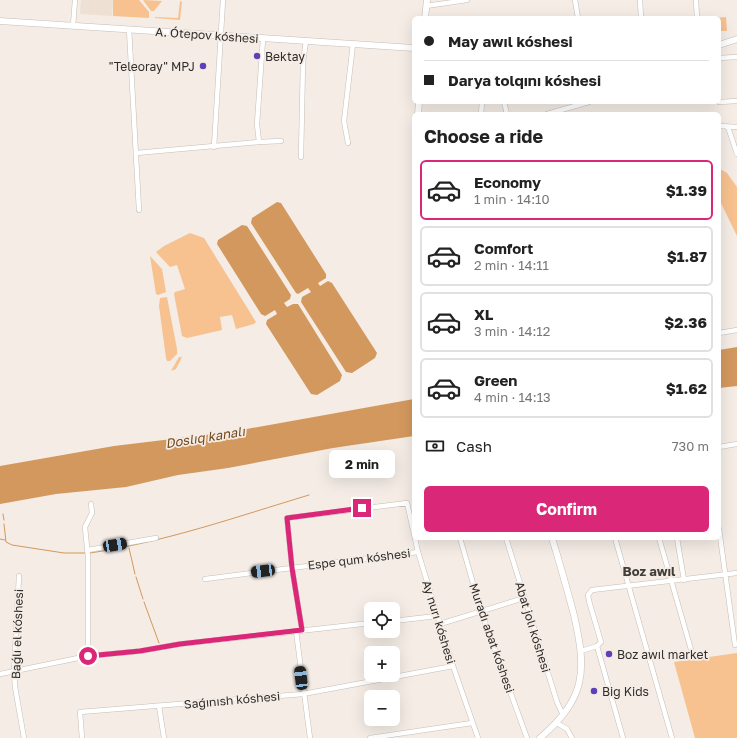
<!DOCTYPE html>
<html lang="en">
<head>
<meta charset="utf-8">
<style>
  :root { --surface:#fff; --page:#f6f6f6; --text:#222; --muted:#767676; --line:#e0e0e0; --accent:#db2777 }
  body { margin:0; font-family:"Golos Text",sans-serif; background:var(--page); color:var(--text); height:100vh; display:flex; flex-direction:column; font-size:15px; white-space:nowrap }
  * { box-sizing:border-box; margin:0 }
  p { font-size:13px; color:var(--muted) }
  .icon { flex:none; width:22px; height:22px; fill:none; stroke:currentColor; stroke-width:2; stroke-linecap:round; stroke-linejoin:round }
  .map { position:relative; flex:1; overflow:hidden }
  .panel { position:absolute; left:412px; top:112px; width:309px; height:428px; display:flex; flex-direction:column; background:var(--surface); border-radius:6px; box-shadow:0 4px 16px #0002 }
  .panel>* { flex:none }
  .hud { position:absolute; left:412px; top:16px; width:309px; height:88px; border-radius:6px; box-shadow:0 4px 16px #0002; display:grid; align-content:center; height:88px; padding:0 12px; background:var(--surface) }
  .fabs { position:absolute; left:364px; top:602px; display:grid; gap:8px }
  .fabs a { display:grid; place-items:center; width:36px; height:36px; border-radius:6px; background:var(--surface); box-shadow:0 4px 16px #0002; font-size:20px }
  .end { position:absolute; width:18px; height:18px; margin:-9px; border:5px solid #db2777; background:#fff; box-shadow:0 0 0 2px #fff }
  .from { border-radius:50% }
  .bubble { position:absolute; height:28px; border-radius:6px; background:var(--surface); box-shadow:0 4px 16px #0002; font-size:13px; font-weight:700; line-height:28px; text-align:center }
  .car { position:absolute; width:12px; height:24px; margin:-12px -6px; border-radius:5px; box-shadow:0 0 3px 1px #0007; background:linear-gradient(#222 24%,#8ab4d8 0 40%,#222 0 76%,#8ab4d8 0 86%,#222 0) }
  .hud b { display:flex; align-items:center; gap:14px; height:38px; font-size:15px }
  .hud b+b { border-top:1px solid var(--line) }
  .hud i { width:10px; height:10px; background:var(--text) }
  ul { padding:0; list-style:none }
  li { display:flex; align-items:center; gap:12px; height:60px; margin:0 8px 6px; padding:0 4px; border:2px solid var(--line); border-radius:6px }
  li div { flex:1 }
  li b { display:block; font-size:15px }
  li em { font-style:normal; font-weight:700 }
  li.on { border-color:var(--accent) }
  li>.icon { width:36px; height:36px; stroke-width:1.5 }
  h2 { padding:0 12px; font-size:18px; line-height:48px }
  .pay { display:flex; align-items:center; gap:10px; height:44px; padding:0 12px; font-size:15px }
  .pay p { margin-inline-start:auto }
  .cta { display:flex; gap:8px; margin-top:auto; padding:8px 12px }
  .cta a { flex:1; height:46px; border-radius:6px; background:var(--accent); color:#fff; font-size:16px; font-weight:700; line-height:46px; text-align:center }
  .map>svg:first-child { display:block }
  .built { fill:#eee0d3 }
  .green { fill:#f7c28f }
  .water { fill:#d3985e }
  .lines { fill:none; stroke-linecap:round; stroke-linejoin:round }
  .stream { stroke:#d3985e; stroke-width:1 }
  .street-casing { stroke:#c5beb7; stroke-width:5.5 }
  .secondary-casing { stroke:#c5beb7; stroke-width:7 }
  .street { stroke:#fff; stroke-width:4.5 }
  .secondary { stroke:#fff; stroke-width:6 }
  .route { stroke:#db2777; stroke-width:5 }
  .poi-dot { fill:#5f3eb6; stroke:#f4ece5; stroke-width:1.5 }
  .labels { text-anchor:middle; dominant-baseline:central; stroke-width:3.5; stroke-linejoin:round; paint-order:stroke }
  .street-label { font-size:12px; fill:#2f2c2a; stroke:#f4ece5 }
  .poi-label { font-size:12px; fill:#2f2c2a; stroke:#f4ece5; text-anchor:start }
  .water-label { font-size:13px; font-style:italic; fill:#72491e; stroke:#f4ece5 }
  .neighbourhood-label { font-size:13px; font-weight:bold; fill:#433d37; stroke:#f4ece5 }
</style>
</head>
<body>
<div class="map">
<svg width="737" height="738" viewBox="0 0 737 738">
  <rect width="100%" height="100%" fill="#f4ece5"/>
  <polygon class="built" points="81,0 113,0 112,16 80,14"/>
  <g class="green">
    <polygon points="113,0 139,0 149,12 149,18 113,16"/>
    <polygon points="143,0 162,1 154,11 151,11"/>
    <polygon points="180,1 182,2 180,20 155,18 155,17 178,18"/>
    <polygon points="726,17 727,31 719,31 719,18 715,18"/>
    <polygon points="722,170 727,173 737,187 737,236 719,199 719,172"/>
    <polygon points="190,233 204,238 256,322 254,324 236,329 232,315 220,317 222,330 187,338 182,336 174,294 175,292 185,289 177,265 170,267 156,252 164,246"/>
    <polygon points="150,256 162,269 166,292 158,295 156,294"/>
    <polygon points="167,297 177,349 177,354 170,361 167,361 166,358 159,306 160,298"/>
    <polygon points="179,357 182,357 176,369 171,371"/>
    <polygon points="737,653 737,738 695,738 674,662"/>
  </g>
  <g class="water">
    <polygon points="277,202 281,203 326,274 326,278 318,283 320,286 328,281 332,283 377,353 375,358 352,373 346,372 301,302 302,297 311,292 308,288 298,294 296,293 251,223 252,218"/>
    <polygon points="242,225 247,226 291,295 290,299 284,303 287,307 293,304 298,304 342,375 340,381 317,395 311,394 266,324 267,320 277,314 275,310 265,316 261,314 217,244 218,240"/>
    <polygon points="737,347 737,386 719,388 719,350"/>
    <polygon points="414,399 414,436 333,448 228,468 178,475 126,487 56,494 0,504 0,466 114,446 230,432"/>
  </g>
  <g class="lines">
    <g class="stream">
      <polyline points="3,514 4,520"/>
      <polyline points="4,524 6,542 12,545 64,553 85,553"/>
      <polyline points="0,539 5,540"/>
      <polyline points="129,548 135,574"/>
      <path d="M90,553C165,542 236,517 309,495"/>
      <polyline points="136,577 143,599"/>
      <polyline points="144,602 159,643"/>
    </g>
    <defs>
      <g id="street">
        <polyline points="575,0 578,18"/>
        <polyline points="640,0 641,18"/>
        <polyline points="696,0 697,18"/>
        <polyline points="426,6 467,0"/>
        <polyline points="73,26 75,0"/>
        <polyline points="129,29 139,210"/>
        <polyline points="719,58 737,57"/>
        <polyline points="504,102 507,114"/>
        <polyline points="719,102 737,101"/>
        <polyline points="481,114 482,102"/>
        <polyline points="547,114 589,102"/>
        <polyline points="719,126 737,127"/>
        <polyline points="728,127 737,154"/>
        <polyline points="259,142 257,124 263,39"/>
        <polyline points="348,143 344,121 353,44"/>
        <polyline points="214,147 223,0"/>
        <polyline points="136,153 259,142 281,141"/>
        <polyline points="301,157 303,62 306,41"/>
        <polyline points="719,333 737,330"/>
        <polyline points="719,447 737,444"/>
        <polyline points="719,529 735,645"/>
        <polyline points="460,538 481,611 527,738"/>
        <polyline points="506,538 557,702 563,715"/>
        <polyline points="615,538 672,738"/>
        <polyline points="659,538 692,653"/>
        <polyline points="677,538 684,580"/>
        <polyline points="88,550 156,538"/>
        <polyline points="19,576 14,671 15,687 24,738"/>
        <polyline points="205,579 418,552"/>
        <polyline points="393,621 437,616"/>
        <polyline points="440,624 524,598"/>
        <polyline points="302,630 292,568 287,518 407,503 418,552 453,666 478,738"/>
        <polyline points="296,631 310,738"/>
        <polyline points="597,646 623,738"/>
        <polyline points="581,651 597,646 601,642 589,601 588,595 592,590 737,573"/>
        <polyline points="88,656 88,557 85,527 92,513 91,504"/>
        <polyline points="0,674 88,656 141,651 180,644 371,623"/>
        <polyline points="159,706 164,738"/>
        <polyline points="557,723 567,729 572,738"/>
        <polyline points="82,738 80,712 303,694 453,666"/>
        <polyline points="370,738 472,723"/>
      </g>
      <g id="secondary">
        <polyline points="425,18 427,0"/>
        <polyline points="0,21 414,48"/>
        <polyline points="719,45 737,39"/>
        <polyline points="418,114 419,102"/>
        <path d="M540,738C586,698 587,672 574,615C567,589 560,564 552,538"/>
      </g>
    </defs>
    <use href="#street" class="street-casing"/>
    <use href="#secondary" class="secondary-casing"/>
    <use href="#street" class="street"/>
    <use href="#secondary" class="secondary"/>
  </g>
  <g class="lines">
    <polyline class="route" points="88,656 140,651 180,644 302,630 292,568 287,518 362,508"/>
  </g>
  <g class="poi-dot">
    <circle cx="257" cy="56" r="4"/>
    <circle cx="203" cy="66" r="4"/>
    <circle cx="609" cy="654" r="4"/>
    <circle cx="594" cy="691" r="4"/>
  </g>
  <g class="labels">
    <g class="street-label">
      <text transform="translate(207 35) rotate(4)">A. Ótepov kóshesi</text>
      <text transform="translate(359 559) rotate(-7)">Espe qum kóshesi</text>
      <text transform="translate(439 622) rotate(73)">Ay nurı kóshesi</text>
      <text transform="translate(533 627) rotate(73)">Abat jolı kóshesi</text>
      <text transform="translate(17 634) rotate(-88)">Baǵlı el kóshesi</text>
      <text transform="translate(492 638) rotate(71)">Muradı abat kóshesi</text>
      <text transform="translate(232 700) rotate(-5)">Saǵınısh kóshesi</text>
    </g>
    <g class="poi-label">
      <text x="265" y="56">Bektay</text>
      <text x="195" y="66" text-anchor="end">"Teleoray" MPJ</text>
      <text x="617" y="654">Boz awıl market</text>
      <text x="602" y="691">Big Kids</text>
    </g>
    <g class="water-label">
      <text transform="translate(205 437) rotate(-9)">Doslıq kanalı</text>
    </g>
    <g class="neighbourhood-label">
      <text x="649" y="571">Boz awıl</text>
    </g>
  </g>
</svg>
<div class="fabs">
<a><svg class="icon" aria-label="locate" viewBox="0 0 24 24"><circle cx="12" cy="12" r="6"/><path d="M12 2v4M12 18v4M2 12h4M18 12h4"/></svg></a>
<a>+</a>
<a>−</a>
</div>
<i class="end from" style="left:88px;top:656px"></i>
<i class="end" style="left:362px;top:508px"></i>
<div class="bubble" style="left:329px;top:450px;width:66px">2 min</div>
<i class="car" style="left:115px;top:545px;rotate:80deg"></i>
<i class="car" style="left:263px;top:571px;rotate:263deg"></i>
<i class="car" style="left:301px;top:678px;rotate:353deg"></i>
<div class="hud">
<b><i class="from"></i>May awıl kóshesi</b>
<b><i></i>Darya tolqını kóshesi</b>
</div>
<section class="panel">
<h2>Choose a ride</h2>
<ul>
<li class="on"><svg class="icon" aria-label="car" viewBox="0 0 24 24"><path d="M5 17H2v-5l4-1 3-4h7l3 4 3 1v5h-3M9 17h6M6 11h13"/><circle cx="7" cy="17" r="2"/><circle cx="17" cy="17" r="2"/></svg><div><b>Economy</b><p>1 min · 14:10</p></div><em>$1.39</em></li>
<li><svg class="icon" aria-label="car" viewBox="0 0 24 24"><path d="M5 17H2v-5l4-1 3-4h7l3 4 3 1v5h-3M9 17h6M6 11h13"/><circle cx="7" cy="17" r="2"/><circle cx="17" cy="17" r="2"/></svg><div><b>Comfort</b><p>2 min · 14:11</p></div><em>$1.87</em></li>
<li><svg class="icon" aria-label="car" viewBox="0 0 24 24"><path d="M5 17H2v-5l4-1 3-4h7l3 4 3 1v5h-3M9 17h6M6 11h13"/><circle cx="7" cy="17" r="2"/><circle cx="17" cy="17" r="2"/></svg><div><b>XL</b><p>3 min · 14:12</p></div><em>$2.36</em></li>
<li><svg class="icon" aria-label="car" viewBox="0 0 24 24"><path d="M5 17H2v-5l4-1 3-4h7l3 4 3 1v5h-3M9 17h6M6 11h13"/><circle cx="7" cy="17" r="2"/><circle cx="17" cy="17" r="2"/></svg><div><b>Green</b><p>4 min · 14:13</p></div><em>$1.62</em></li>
</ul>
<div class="pay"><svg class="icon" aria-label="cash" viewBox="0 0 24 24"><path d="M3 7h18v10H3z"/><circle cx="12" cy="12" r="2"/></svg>Cash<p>730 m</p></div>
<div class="cta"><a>Confirm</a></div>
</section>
</div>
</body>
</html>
